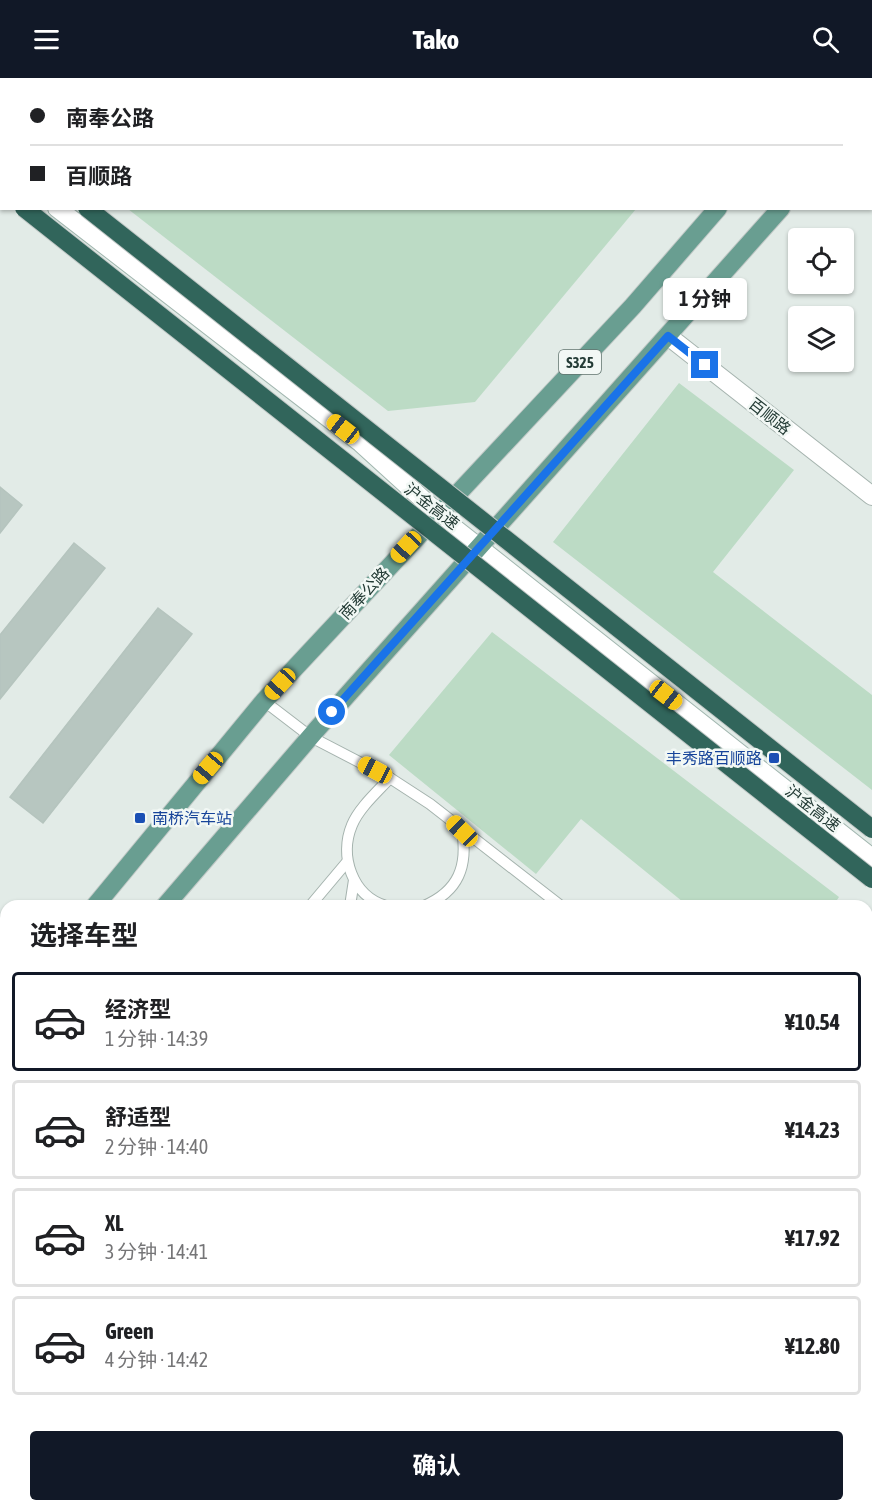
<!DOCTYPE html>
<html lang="zh">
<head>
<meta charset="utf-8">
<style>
  :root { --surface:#fff; --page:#f2f2f2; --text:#202124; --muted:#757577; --line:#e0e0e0; --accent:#111827 }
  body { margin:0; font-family:"Asap Condensed","Noto Sans SC",sans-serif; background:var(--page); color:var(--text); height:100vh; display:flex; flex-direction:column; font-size:22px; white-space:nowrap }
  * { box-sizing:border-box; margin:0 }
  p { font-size:20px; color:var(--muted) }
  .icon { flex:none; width:33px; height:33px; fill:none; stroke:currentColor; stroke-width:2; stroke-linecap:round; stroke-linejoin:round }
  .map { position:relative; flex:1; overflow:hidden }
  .drawer { position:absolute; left:0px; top:822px; width:873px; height:612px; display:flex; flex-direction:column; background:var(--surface); border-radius:18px 18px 0 0; box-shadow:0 2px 4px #0004 }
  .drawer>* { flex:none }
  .hud { position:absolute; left:0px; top:0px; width:873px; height:132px; box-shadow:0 2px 4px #0004; display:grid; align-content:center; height:132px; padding:0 30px; background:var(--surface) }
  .controls { position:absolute; left:788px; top:150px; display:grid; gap:12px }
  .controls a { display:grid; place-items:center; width:66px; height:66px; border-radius:6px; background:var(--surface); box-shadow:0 2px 4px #0004; font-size:30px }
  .end { position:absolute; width:27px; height:27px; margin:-14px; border:8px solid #1a73e8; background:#fff; box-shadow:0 0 0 3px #fff }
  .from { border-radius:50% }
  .bubble { position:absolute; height:42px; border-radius:6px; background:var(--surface); box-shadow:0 2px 4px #0004; font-size:20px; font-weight:700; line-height:42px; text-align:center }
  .car { position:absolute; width:18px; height:36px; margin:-18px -9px; border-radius:8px; box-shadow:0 0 4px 2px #0007; background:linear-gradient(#f5c518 24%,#345 0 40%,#f5c518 0 76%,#345 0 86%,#f5c518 0) }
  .hud b { display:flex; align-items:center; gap:21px; height:57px; font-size:22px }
  .hud b+b { border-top:2px solid var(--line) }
  .hud i { width:15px; height:15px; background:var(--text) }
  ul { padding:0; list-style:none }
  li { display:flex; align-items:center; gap:18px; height:99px; margin:0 12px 9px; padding:0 18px; border:3px solid var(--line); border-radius:6px }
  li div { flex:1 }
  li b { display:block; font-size:22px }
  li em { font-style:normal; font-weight:700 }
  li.on { border-color:var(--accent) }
  li>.icon { width:54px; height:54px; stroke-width:1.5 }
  h2 { padding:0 30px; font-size:27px; line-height:72px }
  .button { display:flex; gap:12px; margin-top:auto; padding:12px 30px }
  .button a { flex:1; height:69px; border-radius:6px; background:var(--accent); color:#fff; font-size:24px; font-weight:700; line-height:69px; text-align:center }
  header { display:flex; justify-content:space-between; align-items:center; height:78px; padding:0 30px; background:var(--accent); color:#fff; font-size:27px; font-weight:700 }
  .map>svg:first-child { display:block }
  .green { fill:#bcdbc5 }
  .building { fill:#b7c6c0; stroke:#b5c4be; stroke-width:1.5 }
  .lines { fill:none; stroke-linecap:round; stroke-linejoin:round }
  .lane-casing { stroke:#a5b3ae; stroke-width:12 }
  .street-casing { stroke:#a5b3ae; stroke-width:20 }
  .secondary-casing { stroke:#a1b6af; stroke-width:20 }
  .primary-casing { stroke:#c1c8c6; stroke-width:20 }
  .highway-casing { stroke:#c1c8c6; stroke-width:20 }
  .lane { stroke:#fff; stroke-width:10 }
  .street { stroke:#fff; stroke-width:18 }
  .secondary { stroke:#fff; stroke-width:18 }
  .primary { stroke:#699e91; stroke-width:18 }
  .highway { stroke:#31655b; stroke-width:18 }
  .highway-bridge-casing { stroke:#c1c8c6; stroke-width:20; stroke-linecap:butt }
  .highway-bridge { stroke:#31655b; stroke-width:18 }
  .route { stroke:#1a73e8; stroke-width:8 }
  .transit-dot { fill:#1a4fb4; stroke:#f2f8f5; stroke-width:2 }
  .labels { text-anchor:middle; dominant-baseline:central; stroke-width:5; stroke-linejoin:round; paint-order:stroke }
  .shield { fill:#f2f8f5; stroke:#61746f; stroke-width:1.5 }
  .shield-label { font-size:15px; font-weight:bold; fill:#233b35 }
  .street-label { font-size:16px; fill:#233b35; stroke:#f2f8f5 }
  .transit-label { font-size:16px; fill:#164399; stroke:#f2f8f5; text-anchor:end }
</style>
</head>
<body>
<header><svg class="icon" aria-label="menu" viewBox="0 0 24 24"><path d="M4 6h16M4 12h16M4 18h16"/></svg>Tako<svg class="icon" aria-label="search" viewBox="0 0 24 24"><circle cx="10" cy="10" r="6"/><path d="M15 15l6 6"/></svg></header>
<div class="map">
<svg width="872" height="1434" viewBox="0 0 872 1434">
  <rect width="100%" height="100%" fill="#e2ebe7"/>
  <g class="green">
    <polygon points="0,0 475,0 477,1 2,2 1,31"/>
    <polygon points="128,131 636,131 475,324 388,333"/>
    <polygon points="679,305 794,392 713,494 872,617 872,712 553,464"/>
    <polygon points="492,554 839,819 833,828 688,828 581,741 536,796 389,677"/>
  </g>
  <g class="building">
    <polygon points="0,409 22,427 0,455"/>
    <polygon points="74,465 105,490 0,621 0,557"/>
    <polygon points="158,530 192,556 43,745 10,719"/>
    <polygon points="6,1112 6,1188 0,1183 0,1120"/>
    <polygon points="6,1356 6,1400 0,1407 0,1363"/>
    <polygon points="226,1428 298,1428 290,1434 218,1434"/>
  </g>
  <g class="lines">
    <defs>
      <g id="lane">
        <polyline points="264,623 311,659 390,700 430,726 561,828"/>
        <polyline points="310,828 347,784"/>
        <polyline points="350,828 354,802"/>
        <path d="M386,828C352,818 339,778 352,747C359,730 377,714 390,700"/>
        <path d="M424,828C459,813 468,788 462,752"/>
        <polyline points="867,867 872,860"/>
      </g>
      <polyline id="street" points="668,258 872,418"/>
      <g id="secondary">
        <polyline points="0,86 2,88"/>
        <polyline points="57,130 361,365 453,449 872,780"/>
      </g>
      <g id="primary">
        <polyline points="830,2 831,0"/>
        <polyline points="95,828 264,623 633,228 718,130"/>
        <polyline points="165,828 317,651 781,130"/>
        <polyline points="0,945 6,938"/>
        <polyline points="0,1013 6,1007"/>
      </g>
      <g id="highway">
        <polyline points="0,61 2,63"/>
        <polyline points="0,112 2,113"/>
      </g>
    </defs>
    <use href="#lane" class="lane-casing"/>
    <use href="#street" class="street-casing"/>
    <use href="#secondary" class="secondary-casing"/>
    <use href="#primary" class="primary-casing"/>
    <use href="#highway" class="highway-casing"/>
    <use href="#lane" class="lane"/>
    <use href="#street" class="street"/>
    <use href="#secondary" class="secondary"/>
    <use href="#primary" class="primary"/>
    <use href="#highway" class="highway"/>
    <defs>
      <g id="highway-bridge">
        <polyline points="24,130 872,801"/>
        <polyline points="87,130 872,751"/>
      </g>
    </defs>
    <use href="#highway-bridge" class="highway-bridge-casing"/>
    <use href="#highway-bridge" class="highway-bridge"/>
  </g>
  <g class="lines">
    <polyline class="route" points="332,634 668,258 705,287"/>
  </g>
  <g class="transit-dot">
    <rect x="768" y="674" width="12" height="12" rx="3"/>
    <rect x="134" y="734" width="12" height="12" rx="3"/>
  </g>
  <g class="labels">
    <rect class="shield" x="559" y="272" width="42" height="24" rx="4.5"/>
    <g class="shield-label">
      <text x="580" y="284">S325</text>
    </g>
    <g class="street-label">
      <text transform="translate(770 338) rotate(38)">百顺路</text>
      <text transform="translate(432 428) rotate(38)">沪金高速</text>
      <text transform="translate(364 515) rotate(-47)">南奉公路</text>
      <text transform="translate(813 730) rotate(38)">沪金高速</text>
    </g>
    <g class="transit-label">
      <text x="762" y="680">丰秀路百顺路</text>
      <text x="152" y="740" text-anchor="start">南桥汽车站</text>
    </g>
  </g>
</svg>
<div class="controls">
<a><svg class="icon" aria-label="locate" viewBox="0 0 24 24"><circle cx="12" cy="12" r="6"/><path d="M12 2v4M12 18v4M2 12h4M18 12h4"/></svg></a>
<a><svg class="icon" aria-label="layers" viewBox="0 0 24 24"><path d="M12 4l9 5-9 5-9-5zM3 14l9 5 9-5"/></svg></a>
</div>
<i class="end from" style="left:332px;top:634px"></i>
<i class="end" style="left:705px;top:287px"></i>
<div class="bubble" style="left:663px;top:200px;width:84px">1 分钟</div>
<i class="car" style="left:343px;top:351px;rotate:308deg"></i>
<i class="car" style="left:406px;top:469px;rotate:223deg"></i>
<i class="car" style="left:280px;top:606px;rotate:223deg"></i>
<i class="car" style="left:666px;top:617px;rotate:128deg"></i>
<i class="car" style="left:208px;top:690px;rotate:220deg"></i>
<i class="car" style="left:375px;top:692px;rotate:298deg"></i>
<i class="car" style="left:462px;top:753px;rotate:314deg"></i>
<div class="hud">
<b><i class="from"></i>南奉公路</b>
<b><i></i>百顺路</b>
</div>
<section class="drawer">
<h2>选择车型</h2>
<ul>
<li class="on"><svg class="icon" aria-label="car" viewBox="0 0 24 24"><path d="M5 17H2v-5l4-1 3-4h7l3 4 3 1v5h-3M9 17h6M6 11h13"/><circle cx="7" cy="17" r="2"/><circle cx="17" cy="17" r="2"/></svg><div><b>经济型</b><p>1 分钟 · 14:39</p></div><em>¥10.54</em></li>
<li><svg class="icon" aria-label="car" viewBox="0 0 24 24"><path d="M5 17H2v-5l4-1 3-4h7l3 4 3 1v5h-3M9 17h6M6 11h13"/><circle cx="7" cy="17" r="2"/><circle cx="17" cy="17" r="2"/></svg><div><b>舒适型</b><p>2 分钟 · 14:40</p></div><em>¥14.23</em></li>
<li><svg class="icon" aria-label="car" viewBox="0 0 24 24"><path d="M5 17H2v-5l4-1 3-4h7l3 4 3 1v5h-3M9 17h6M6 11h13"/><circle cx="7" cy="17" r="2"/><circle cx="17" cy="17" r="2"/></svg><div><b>XL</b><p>3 分钟 · 14:41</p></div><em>¥17.92</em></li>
<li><svg class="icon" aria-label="car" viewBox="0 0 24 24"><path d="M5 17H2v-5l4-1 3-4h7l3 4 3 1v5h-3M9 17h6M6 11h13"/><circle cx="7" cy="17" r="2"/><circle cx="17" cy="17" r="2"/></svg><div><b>Green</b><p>4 分钟 · 14:42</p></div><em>¥12.80</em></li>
</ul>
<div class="button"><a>确认</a></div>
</section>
</div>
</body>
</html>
